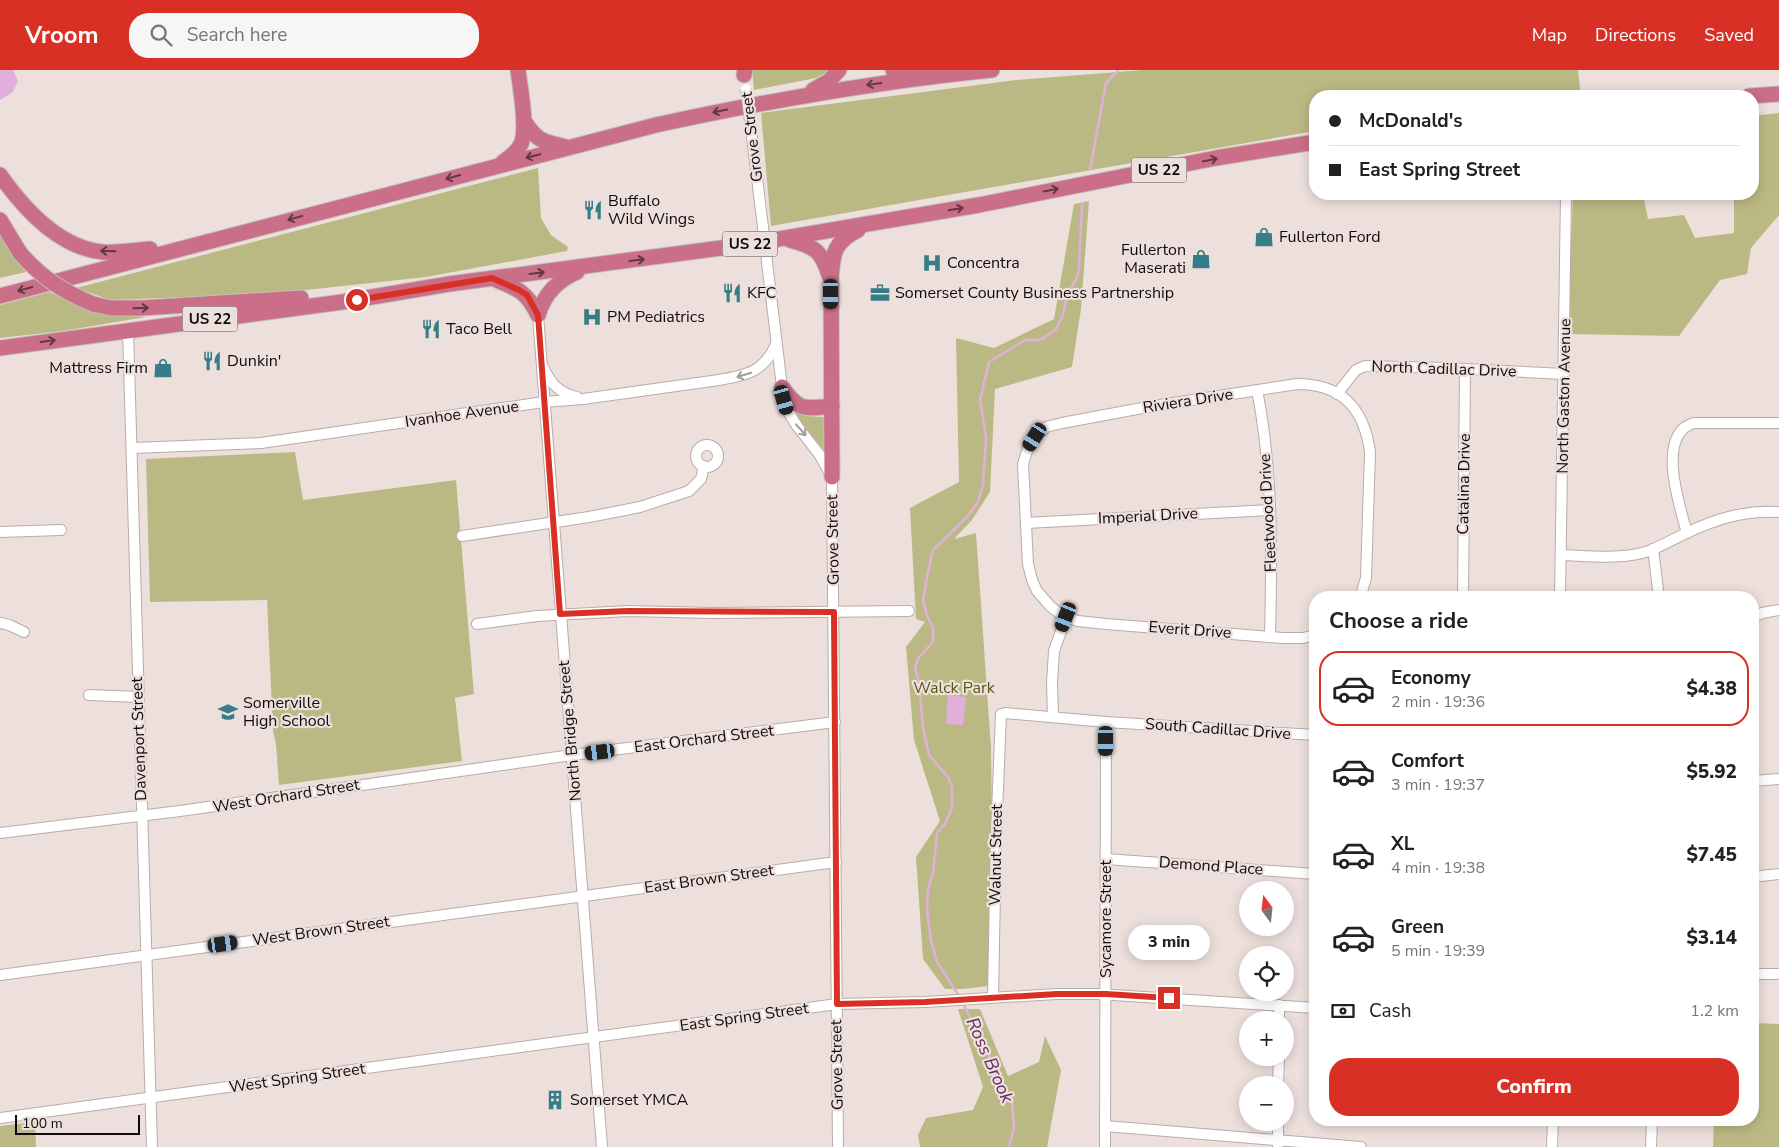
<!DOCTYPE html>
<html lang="en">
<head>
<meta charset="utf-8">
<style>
  :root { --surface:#fff; --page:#f6f6f6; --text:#222; --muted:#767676; --line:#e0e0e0; --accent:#d93025 }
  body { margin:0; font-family:"Nunito Sans",sans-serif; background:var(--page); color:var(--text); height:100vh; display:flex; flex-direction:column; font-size:19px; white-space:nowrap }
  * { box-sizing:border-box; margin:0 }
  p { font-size:16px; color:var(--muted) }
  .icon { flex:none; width:28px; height:28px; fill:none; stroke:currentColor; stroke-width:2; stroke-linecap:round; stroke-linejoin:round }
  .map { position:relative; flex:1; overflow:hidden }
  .drawer { position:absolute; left:1309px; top:521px; width:450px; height:535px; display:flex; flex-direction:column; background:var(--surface); border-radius:20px; box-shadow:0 2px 12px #0003 }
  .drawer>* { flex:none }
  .top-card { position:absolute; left:1309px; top:20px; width:450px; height:110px; border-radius:20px; box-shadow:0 2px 12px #0003; display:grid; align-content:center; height:110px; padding:0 20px; background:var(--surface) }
  .needle { width:32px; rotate:345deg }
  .buttons { position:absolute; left:1239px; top:811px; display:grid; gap:10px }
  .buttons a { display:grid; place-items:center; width:55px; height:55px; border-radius:50%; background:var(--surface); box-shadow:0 2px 12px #0003; font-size:25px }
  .scale { position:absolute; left:15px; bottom:12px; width:125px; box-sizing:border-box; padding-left:5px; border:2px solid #0f0b0a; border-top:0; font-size:14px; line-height:18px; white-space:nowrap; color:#0f0b0a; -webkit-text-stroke:4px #ede0dc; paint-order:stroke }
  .end { position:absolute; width:22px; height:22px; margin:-11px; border:6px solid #d93025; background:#fff; box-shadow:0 0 0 2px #fff }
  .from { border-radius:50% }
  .bubble { position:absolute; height:35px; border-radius:18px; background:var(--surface); box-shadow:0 2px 12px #0003; font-size:16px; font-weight:800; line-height:35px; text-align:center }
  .car { position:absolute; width:15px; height:30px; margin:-15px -8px; border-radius:6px; box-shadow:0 0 4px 1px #0007; background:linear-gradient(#222 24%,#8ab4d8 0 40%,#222 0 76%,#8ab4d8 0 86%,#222 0) }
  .top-card b { display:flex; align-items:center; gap:18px; height:48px; font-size:19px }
  .top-card b+b { border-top:1px solid var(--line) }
  .top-card i { width:12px; height:12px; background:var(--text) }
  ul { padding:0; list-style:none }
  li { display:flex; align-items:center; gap:15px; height:75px; margin:0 10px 8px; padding:0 10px; border:2px solid transparent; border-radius:20px }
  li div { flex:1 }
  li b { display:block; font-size:19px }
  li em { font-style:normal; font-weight:800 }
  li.current { border-color:var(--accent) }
  li>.icon { width:45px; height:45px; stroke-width:1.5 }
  h2 { padding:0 20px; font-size:22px; line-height:60px }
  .pay { display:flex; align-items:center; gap:12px; height:55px; padding:0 20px; font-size:19px }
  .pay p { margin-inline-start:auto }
  .primary-button { display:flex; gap:10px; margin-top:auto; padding:10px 20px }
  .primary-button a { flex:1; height:58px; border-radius:20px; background:var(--accent); color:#fff; font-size:20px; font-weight:800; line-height:58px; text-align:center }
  header { display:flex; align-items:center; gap:30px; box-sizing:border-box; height:70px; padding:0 25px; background:var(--accent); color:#fff }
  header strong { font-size:24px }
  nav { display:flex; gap:28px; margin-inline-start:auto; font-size:18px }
  .search { width:350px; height:45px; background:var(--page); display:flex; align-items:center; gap:12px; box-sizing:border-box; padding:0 18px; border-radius:20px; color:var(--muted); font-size:19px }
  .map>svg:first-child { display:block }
  .green { fill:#bbb983 }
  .water { fill:#e0b0db }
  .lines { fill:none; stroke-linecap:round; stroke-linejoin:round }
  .stream { stroke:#e0b0db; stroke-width:2.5 }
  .minor-casing { stroke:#b8aca8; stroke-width:12 }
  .highway-casing { stroke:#c1c0bf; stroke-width:17 }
  .minor { stroke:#fff; stroke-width:10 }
  .highway { stroke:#ca6f87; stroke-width:15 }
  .minor-bridge-casing { stroke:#b8aca8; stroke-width:12; stroke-linecap:butt }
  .highway-bridge-casing { stroke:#c1c0bf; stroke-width:17; stroke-linecap:butt }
  .minor-bridge { stroke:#fff; stroke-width:10 }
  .highway-bridge { stroke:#ca6f87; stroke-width:15 }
  .oneway { stroke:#633842 }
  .oneway2 { stroke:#9f9d9d }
  .route { stroke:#d93025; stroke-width:6 }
  .labels { text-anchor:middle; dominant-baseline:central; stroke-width:4.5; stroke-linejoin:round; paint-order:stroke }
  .shield { fill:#ede0dc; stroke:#524b49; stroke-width:1 }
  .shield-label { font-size:15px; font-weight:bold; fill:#0f0b0a }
  .street-label { font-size:16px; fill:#0f0b0a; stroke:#ede0dc }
  .poi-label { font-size:16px; fill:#0f0b0a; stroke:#ede0dc; text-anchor:start }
  .park-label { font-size:16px; fill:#5b560e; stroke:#ede0dc }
  .water-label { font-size:18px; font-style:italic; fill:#63295f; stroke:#ede0dc }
</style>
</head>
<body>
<header>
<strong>Vroom</strong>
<div class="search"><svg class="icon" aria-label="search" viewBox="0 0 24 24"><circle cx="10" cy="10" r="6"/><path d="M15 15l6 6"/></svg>Search here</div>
<nav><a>Map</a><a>Directions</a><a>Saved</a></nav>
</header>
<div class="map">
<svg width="1779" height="1077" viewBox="0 0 1779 1077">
  <rect width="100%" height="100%" fill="#ede0dc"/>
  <g class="green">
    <polygon points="752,0 831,0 816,8 754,20"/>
    <polygon points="1143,0 1578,0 1581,26 1315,26 1315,61 771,156 761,43 1016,10"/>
    <polygon points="1779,43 1779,145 1751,178 1747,204 1720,210 1679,266 1567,264 1573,125 1643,124 1648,149 1684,145 1695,168 1734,163 1734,124 1752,124 1753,46"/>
    <polygon points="538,98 541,148 551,165 568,177 567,181 426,207 269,224 110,230 76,218"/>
    <polygon points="1089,131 1081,239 1072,297 995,319 990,422 972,450 954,469 976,463 991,678 992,749 988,916 963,919 945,919 923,889 916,787 940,751 914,670 906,577 925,552 916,549 910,438 959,412 956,268 994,278 1054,249 1074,134"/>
    <polygon points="0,164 26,202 0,208"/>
    <polygon points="50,222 91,242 146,247 63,261 0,268 0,235"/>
    <polygon points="795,342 805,346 822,347 824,348 826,380 824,380 793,343"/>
    <polygon points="295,382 303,430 456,410 474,624 455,628 462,691 279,715 276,674 273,661 267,530 150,532 146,389"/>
    <polygon points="958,939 980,939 1008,1006 1039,992 1045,966 1061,1000 1047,1077 920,1077 918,1065 926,1048 973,1040 983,1017"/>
    <polygon points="1753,953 1779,954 1779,1077 1713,1077 1714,1050 1752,1050"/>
    <polygon points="35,1052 36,1077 0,1077 0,1056"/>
  </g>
  <g class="water">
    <polygon points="0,0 13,0 18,11 13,22 0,30"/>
    <polygon points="948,625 966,627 963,655 946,654"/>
  </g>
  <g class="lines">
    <g class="stream">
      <polyline points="1090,100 1106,13 1118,1"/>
      <polyline points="959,926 937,892 931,871 927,840 928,819 933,804 937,763 945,754 952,738 952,717 948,707 929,685 923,658 919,612 915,597 919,587 933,572 933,559 927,545 923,530 928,502 933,480 967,447 978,432 983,415 986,368 980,330 989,292 1025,270 1037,270 1044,268 1056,259 1063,245 1067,224 1076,210 1079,199 1082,133"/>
      <polyline points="963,933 1012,1033 1014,1058 1009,1077"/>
    </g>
    <defs>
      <g id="minor">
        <polyline points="750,51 763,157"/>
        <polyline points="766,184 782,317 787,340 797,356 819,384 832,407 838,1077"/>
        <polyline points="538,245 602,1077"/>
        <polyline points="128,260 152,1077"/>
        <path d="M543,297C551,314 559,323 577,327"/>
        <path d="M1257,320C1273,401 1272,483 1270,566"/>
        <polyline points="1337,324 1356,300 1365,296 1447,298 1564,304"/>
        <circle cx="707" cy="386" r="11"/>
        <path d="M132,378L261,373L544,332L583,329L719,310C747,305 764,302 776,274"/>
        <polyline points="1026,453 1270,440"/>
        <polyline points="0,462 61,460"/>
        <path d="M1687,463C1680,437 1655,364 1694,353H1779"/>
        <polyline points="462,466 589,447 640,437 689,421 701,409 704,396"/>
        <polyline points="1653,479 1659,528"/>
        <path d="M1562,485C1590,486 1622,490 1649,481C1661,476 1672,470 1684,464C1716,449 1743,440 1779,442"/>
        <polyline points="1463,528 1465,300"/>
        <polyline points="1560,528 1566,124"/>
        <polyline points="1752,548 1762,543 1779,540"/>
        <polyline points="0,553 9,555 24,562"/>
        <polyline points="477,554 537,546 628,541 713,543 909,541"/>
        <path d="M1315,565L1303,568H1283L1106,554L1078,551L1063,546L1051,537L1037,521L1032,510L1028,494L1023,394L1028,378L1035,367L1046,357L1062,353L1153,336L1297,314C1342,314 1364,338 1370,382L1366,508L1360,528"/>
        <polyline points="89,625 138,627"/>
        <polyline points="1053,646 1052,613 1054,581 1066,547"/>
        <polyline points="1752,711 1779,709"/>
        <polyline points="0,763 180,741 572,685 835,652"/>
        <polyline points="1106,789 1315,804"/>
        <polyline points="1752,807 1779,804"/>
        <polyline points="1752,904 1779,904"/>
        <polyline points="0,905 836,792"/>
        <polyline points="993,927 996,767 1001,644 1005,643 1106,652 1315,665"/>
        <polyline points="1279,950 1279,935"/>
        <polyline points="1278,1015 1279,988"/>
        <polyline points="0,1048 837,934 925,932 1057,924 1098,924 1315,938"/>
        <polyline points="1105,1056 1361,1077"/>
        <polyline points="1278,1076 1278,1052"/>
        <polyline points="1105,1077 1106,652"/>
        <polyline points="1552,1077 1553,1050"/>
        <polyline points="1651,1077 1652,1050"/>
      </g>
      <g id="highway">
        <polyline points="893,0 916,2"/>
        <polyline points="744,5 745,0"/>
        <polyline points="813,20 829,11 839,0"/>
        <polyline points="1749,26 1779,24"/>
        <path d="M524,51C538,72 542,71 566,77"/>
        <path d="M503,92C510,87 516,83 520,76C529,62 520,17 518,0"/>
        <path d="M0,105C24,139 59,178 103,182C118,183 135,180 150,179"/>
        <polyline points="0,150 20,183"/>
        <path d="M790,170C815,177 821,180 829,205"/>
        <path d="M494,209C518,219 526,221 538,245"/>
        <path d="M0,226L656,55C767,31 879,11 992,0"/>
        <polyline points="93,234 111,238 142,238 301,228"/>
        <path d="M538,245C545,223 557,211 577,202"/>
        <polyline points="0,278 342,232 449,214 744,175 979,135 1216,88 1315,72"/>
        <path d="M782,317C799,341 803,339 832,336"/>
        <path d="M832,407L831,209C833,183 833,173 858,160"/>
      </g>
    </defs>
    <use href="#minor" class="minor-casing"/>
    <use href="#highway" class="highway-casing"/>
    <use href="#minor" class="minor"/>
    <use href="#highway" class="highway"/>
    <defs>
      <g id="minor-bridge">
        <polyline points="746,19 750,51"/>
        <polyline points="763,157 766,184"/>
      </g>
      <path id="highway-bridge" d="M20,183C42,208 62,221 93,234"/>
    </defs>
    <use href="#minor-bridge" class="minor-bridge-casing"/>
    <use href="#highway-bridge" class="highway-bridge-casing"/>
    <use href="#minor-bridge" class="minor-bridge"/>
    <use href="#highway-bridge" class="highway-bridge"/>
  </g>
  <defs><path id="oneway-shaft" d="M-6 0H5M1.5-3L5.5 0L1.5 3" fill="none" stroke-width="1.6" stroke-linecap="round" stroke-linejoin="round" transform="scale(1.25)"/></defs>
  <g class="oneway">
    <use href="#oneway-shaft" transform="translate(874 14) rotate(172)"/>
    <use href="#oneway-shaft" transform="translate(720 41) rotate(168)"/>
    <use href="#oneway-shaft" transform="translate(533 86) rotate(166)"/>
    <use href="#oneway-shaft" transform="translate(1210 90) rotate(-11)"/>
    <use href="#oneway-shaft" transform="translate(453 107) rotate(165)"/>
    <use href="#oneway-shaft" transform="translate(1051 120) rotate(-11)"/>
    <use href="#oneway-shaft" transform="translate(956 139) rotate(-10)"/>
    <use href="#oneway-shaft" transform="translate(295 148) rotate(165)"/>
    <use href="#oneway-shaft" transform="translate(108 181) rotate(-178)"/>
    <use href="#oneway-shaft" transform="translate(637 190) rotate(-7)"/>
    <use href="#oneway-shaft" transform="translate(537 203) rotate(-7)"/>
    <use href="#oneway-shaft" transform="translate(25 219) rotate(165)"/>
    <use href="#oneway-shaft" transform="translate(141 238) rotate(-2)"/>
    <use href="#oneway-shaft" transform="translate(48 271) rotate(-8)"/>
  </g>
  <g class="oneway2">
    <use href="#oneway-shaft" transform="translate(744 305) rotate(163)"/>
    <use href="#oneway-shaft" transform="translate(801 360) rotate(49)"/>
  </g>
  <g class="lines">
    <polyline class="route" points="357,230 492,208 519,220 527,225 538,245 560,544 628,541 834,542 837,934 925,932 1057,924 1106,924 1169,928"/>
  </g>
  <defs>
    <symbol id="restaurant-bare" viewBox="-9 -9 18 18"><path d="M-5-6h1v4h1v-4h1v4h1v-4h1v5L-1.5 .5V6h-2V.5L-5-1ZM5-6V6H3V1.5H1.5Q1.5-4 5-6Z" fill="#367d87" stroke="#ede0dc" stroke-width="2.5" paint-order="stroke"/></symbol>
    <symbol id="shop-bare" viewBox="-9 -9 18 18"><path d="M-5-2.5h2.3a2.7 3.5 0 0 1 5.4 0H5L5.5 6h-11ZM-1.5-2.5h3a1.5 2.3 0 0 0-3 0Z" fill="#367d87" stroke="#ede0dc" stroke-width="2.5" paint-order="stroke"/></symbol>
    <symbol id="hospital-bare" viewBox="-9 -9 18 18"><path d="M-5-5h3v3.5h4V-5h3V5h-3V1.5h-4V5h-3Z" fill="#367d87" stroke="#ede0dc" stroke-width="2.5" paint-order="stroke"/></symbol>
    <symbol id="office-bare" viewBox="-9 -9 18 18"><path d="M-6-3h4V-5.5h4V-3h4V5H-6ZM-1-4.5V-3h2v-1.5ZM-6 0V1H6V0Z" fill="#367d87" stroke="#ede0dc" stroke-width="2.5" paint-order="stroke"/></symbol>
    <symbol id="school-bare" viewBox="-9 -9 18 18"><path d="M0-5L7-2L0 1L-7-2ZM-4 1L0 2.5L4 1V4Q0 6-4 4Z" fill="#367d87" stroke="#ede0dc" stroke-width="2.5" paint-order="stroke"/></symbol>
    <symbol id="building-bare" viewBox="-9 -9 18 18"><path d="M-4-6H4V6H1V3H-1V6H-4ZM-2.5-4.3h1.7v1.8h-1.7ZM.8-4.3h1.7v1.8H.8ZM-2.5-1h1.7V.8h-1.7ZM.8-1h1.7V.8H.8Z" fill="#367d87" stroke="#ede0dc" stroke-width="2.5" paint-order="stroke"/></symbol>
  </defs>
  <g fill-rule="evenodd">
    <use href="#restaurant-bare" x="579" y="126" width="28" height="28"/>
    <use href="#shop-bare" x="1250" y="153" width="28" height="28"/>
    <use href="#shop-bare" x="1187" y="175" width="28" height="28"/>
    <use href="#hospital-bare" x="918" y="179" width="28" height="28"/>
    <use href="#restaurant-bare" x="718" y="209" width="28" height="28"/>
    <use href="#office-bare" x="866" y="209" width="28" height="28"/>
    <use href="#hospital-bare" x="578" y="233" width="28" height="28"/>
    <use href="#restaurant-bare" x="417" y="245" width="28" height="28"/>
    <use href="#restaurant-bare" x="198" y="277" width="28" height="28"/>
    <use href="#shop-bare" x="149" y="284" width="28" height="28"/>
    <use href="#school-bare" x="214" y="628" width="28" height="28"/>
    <use href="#building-bare" x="541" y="1016" width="28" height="28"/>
  </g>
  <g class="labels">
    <g class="shield">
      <rect x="1131.5" y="87.5" width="55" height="25" rx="4"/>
      <rect x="722.5" y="161.5" width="55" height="25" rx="4"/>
      <rect x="182.5" y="236.5" width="55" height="25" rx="4"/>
    </g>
    <g class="shield-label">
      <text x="1159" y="100">US 22</text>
      <text x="750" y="174">US 22</text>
      <text x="210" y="249">US 22</text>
    </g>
    <g class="street-label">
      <text transform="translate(752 67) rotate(-97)">Grove Street</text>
      <text transform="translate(1444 299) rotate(2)">North Cadillac Drive</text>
      <text transform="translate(1564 326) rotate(-89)">North Gaston Avenue</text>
      <text transform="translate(1188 331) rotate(-9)">Riviera Drive</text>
      <text transform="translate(462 344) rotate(-8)">Ivanhoe Avenue</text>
      <text transform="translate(1464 414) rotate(-89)">Catalina Drive</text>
      <text transform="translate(1268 443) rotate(-93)">Fleetwood Drive</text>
      <text transform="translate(1148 446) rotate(-3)">Imperial Drive</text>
      <text transform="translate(833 470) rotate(-91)">Grove Street</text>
      <text transform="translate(1190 560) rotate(4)">Everit Drive</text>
      <text transform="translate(1218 659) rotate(4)">South Cadillac Drive</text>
      <text transform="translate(570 661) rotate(-95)">North Bridge Street</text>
      <text transform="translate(139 669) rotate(-92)">Davenport Street</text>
      <text transform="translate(704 669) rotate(-7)">East Orchard Street</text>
      <text transform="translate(286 726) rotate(-9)">West Orchard Street</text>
      <text transform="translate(996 785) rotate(-89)">Walnut Street</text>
      <text transform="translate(1211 796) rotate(4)">Demond Place</text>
      <text transform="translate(709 809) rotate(-8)">East Brown Street</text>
      <text transform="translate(1106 849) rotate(-90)">Sycamore Street</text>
      <text transform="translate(321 861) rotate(-8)">West Brown Street</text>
      <text transform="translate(744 947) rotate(-8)">East Spring Street</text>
      <text transform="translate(837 995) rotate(-91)">Grove Street</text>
      <text transform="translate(297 1008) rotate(-8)">West Spring Street</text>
    </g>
    <g class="poi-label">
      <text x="608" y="131">Buffalo<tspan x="608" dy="18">Wild Wings</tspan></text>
      <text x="1279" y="167">Fullerton Ford</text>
      <text x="1186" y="180" text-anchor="end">Fullerton<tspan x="1186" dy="18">Maserati</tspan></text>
      <text x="947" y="193">Concentra</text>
      <text x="747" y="223">KFC</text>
      <text x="895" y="223">Somerset County Business Partnership</text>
      <text x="607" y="247">PM Pediatrics</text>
      <text x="446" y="259">Taco Bell</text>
      <text x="227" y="291">Dunkin'</text>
      <text x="148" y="298" text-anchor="end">Mattress Firm</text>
      <text x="243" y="633">Somerville<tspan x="243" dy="18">High School</tspan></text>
      <text x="570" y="1030">Somerset YMCA</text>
    </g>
    <g class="park-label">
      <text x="954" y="618">Walck Park</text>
    </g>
    <g class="water-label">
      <text transform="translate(990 990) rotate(66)">Ross Brook</text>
    </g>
  </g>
</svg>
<div class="buttons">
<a><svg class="needle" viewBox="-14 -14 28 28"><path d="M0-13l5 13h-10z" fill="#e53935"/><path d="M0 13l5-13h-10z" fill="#767676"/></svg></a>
<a><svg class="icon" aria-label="locate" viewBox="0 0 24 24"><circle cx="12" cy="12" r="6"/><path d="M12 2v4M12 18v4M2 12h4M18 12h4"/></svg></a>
<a>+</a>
<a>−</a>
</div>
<div class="scale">100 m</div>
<i class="end from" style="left:357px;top:230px"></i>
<i class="end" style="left:1169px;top:928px"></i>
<div class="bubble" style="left:1128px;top:855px;width:82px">3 min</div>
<i class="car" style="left:831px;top:224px;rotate:180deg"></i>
<i class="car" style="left:784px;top:330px;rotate:164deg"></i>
<i class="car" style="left:1035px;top:367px;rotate:212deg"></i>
<i class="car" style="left:1066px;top:547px;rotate:201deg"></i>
<i class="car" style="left:1106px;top:671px;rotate:180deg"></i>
<i class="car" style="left:600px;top:682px;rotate:263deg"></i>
<i class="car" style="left:223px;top:874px;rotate:82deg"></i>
<div class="top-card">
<b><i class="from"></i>McDonald's</b>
<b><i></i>East Spring Street</b>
</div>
<section class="drawer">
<h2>Choose a ride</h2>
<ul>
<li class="current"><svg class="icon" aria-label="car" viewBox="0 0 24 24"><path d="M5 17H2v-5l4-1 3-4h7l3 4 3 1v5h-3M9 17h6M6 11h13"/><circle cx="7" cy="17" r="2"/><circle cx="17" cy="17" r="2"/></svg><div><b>Economy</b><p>2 min · 19:36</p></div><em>$4.38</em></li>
<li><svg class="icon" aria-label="car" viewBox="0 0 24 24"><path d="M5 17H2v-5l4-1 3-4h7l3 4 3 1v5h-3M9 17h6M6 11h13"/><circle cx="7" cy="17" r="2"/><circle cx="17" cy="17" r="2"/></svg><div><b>Comfort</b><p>3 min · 19:37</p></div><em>$5.92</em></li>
<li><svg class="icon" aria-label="car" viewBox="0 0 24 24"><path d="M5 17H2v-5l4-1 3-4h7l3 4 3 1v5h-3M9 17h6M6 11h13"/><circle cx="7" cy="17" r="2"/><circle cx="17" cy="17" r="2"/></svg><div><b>XL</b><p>4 min · 19:38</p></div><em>$7.45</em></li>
<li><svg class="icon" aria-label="car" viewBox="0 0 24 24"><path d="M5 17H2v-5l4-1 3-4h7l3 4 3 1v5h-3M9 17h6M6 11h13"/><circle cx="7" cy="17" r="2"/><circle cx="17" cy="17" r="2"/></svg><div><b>Green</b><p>5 min · 19:39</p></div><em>$3.14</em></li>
</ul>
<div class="pay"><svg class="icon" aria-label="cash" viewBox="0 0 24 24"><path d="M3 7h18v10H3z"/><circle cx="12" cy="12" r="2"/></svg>Cash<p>1.2 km</p></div>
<div class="primary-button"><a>Confirm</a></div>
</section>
</div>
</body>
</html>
